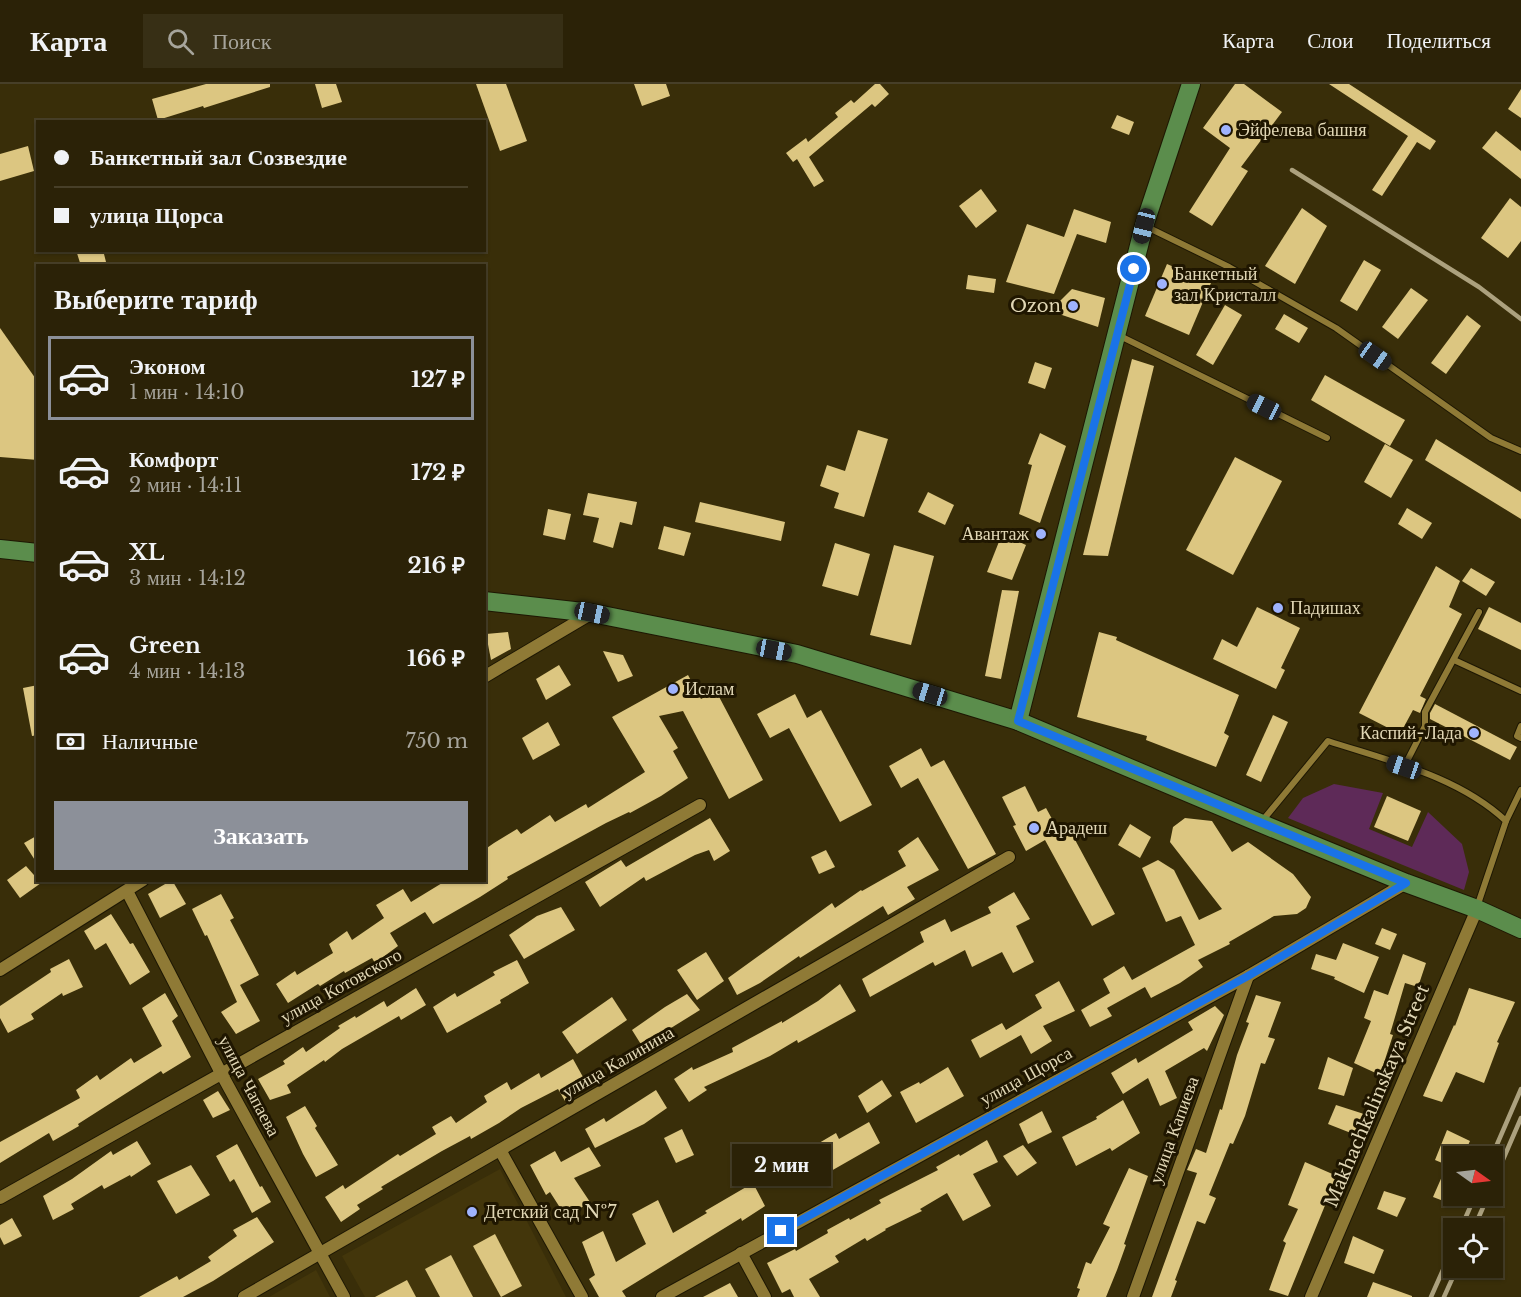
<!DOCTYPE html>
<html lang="ru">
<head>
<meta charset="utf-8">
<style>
  :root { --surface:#2b2207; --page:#372f15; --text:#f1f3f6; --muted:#a6a49b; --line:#473f28; --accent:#8c9099 }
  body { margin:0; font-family:"Libre Baskerville",serif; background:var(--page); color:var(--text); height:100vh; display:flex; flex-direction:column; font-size:22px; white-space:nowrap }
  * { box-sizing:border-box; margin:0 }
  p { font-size:20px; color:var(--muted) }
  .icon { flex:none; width:33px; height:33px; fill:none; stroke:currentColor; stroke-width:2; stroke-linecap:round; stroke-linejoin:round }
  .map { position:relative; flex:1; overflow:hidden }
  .sheet { position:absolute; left:36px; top:180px; width:450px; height:618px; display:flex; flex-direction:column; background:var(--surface); border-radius:0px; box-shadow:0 2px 4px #0004,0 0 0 2px var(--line) }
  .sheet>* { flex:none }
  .banner { position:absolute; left:36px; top:36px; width:450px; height:132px; border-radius:0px; box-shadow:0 2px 4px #0004,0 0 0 2px var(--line); display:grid; align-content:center; height:132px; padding:0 18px; background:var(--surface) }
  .needle { width:39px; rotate:104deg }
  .tools { position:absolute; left:1443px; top:1062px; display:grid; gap:12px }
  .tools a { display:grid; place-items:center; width:60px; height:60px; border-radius:0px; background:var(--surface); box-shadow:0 2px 4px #0004,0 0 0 2px var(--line); font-size:30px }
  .end { position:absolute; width:27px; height:27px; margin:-14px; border:8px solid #1a73e8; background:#fff; box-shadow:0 0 0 3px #fff }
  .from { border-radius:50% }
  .bubble { position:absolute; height:42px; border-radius:0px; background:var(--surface); box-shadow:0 2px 4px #0004,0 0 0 2px var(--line); font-size:20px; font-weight:700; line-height:42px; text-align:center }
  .car { position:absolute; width:18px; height:36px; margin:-18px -9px; border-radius:8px; box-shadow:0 0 4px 2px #0007; background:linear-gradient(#222 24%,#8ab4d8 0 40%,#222 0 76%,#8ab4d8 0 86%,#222 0) }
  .banner b { display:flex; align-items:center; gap:21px; height:57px; font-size:22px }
  .banner b+b { border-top:2px solid var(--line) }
  .banner i { width:15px; height:15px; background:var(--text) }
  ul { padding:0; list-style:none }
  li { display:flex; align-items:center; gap:18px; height:84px; margin:0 12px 9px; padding:0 6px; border:3px solid transparent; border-radius:0px }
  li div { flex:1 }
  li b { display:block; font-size:22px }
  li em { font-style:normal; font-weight:700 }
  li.current { border-color:var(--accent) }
  li>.icon { width:54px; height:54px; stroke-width:1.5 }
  h2 { padding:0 18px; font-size:27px; line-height:72px }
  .pay { display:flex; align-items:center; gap:15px; height:66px; padding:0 18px; font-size:22px }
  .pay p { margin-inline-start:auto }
  .action { display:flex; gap:12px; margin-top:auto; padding:12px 18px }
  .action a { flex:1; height:69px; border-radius:0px; background:var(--accent); color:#fff; font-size:24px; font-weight:700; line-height:69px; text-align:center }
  header { display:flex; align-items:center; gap:36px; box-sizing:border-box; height:84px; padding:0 30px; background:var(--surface); border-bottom:2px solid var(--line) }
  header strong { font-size:28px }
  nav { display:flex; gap:33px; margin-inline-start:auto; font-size:21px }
  .search { width:420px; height:54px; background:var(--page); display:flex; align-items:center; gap:15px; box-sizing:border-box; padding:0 21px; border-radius:0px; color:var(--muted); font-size:22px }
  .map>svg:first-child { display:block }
  .built { fill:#43360b }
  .green { fill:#5e2a58 }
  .building { fill:#dcc681 }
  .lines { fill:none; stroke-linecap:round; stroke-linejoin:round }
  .lane-casing { stroke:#1d1703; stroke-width:8 }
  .street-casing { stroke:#1d1703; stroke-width:14 }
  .primary-casing { stroke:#1d1703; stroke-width:20 }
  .lane { stroke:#8f7a36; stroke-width:6 }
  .street { stroke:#8f7a36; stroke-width:12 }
  .primary { stroke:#5b8d4c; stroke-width:18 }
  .rail { stroke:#aca17e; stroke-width:4.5 }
  .route { stroke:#1a73e8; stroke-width:8 }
  .poi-dot { fill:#9fb3fd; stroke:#1f1600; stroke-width:2 }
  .labels { text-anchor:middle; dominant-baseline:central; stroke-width:6; stroke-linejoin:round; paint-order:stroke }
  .poi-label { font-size:18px; fill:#e1d7b5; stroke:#1f1600; text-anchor:start }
  .street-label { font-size:18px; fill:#e1d7b5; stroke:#1f1600 }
</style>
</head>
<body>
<header>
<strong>Карта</strong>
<div class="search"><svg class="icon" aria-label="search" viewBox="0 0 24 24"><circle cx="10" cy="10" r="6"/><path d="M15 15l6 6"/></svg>Поиск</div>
<nav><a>Карта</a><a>Слои</a><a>Поделиться</a></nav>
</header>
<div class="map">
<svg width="1521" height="1213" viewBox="0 0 1521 1213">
  <rect width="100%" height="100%" fill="#392e09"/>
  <g class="built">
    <polygon points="500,1085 566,1213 365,1213 342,1172"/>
    <polygon points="316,1186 330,1213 269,1213"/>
  </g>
  <polygon class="green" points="1334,700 1383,709 1369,745 1412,763 1428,728 1462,760 1469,788 1464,806 1288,734 1303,714"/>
  <g class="building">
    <polygon points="206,0 270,0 270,3 204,24 203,22 158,36 152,15"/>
    <polygon points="315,0 336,0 342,18 322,24"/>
    <polygon points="476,0 506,0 527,57 500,67"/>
    <polygon points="634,0 666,0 670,12 642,22"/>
    <polygon points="875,0 880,0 889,10 875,23 872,20 809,73 824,97 814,103 797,75 793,78 786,69 806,54 808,58 838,33 835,29 851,16 854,19"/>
    <polygon points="1235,0 1244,0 1282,28 1241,83 1248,87 1212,142 1189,128 1230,64 1203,44"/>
    <polygon points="1329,0 1349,0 1436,57 1430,66 1417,58 1382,112 1372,106 1408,52"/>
    <polygon points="1521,5 1521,34 1508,25"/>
    <polygon points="1117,31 1134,38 1129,51 1111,44"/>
    <polygon points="1496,47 1521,67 1521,95 1482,64"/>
    <polygon points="28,62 34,87 0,97 0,70"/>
    <polygon points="981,105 997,127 976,144 959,122"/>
    <polygon points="1510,114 1521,123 1521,157 1508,174 1481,154"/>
    <polygon points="1302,124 1327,142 1295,200 1265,182"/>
    <polygon points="1074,125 1111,138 1106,159 1077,150 1054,210 1006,198 1027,140 1064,153"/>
    <polygon points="76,166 103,166 107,182 81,182"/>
    <polygon points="1364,176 1381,186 1357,227 1340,217"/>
    <polygon points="1167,180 1211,199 1189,251 1145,232"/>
    <polygon points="968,191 996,195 994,209 966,205"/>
    <polygon points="1411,204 1428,216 1398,255 1382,243"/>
    <polygon points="1072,205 1105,214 1098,243 1050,227"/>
    <polygon points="1225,221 1242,231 1213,281 1196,271"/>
    <polygon points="1284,230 1308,244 1299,259 1275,245"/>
    <polygon points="1467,231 1481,242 1446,290 1431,279"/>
    <polygon points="0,244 38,298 38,376 0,373"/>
    <polygon points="1132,275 1154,282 1108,472 1083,471"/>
    <polygon points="1035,278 1052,284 1045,305 1028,299"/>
    <polygon points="1325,291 1405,336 1390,362 1311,316"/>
    <polygon points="858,346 888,355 864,433 834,424 839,409 820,402 827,381 845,387"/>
    <polygon points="1040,349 1066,362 1040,439 1019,430 1032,381 1028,380"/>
    <polygon points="1436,355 1521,408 1521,435 1425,376"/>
    <polygon points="1385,360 1413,376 1391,414 1364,398"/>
    <polygon points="1235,373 1282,397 1233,491 1186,466"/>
    <polygon points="928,408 954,421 945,441 918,428"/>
    <polygon points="588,409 637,418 632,441 620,438 613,464 593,458 599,434 583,431"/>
    <polygon points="700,418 785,438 781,457 695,438"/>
    <polygon points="1407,424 1432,439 1422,455 1398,440"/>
    <polygon points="548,425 571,430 565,456 543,451"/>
    <polygon points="664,442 691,449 684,472 658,465"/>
    <polygon points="1002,450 1026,461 1012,496 987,488"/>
    <polygon points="835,459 870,470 858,512 822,502"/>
    <polygon points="894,461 934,472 911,561 870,551"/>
    <polygon points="1436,482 1460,497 1449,523 1462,530 1420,612 1426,615 1420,629 1413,626 1400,650 1359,629"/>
    <polygon points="1471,484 1495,498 1486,512 1462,497"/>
    <polygon points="1002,506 1019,507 1001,595 985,592"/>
    <polygon points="1257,523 1300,544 1281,584 1285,586 1276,605 1213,575 1222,555 1237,563"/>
    <polygon points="1489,523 1521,539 1521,566 1478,545"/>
    <polygon points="508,548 511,565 491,576 486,550"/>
    <polygon points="1099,548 1117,553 1116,556 1239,611 1224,649 1229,652 1216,683 1146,656 1147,652 1077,633"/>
    <polygon points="603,567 623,571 633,592 618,598"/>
    <polygon points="559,581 571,601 546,616 536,595"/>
    <polygon points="688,591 701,615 716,607 763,696 729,715 683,627 659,632 678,664 673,667 688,694 661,712 630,729 629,728 606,739 507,793 508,795 480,813 433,840 425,828 390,849 398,862 375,879 372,874 345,889 344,887 320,902 318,900 288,919 276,900 295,887 297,891 333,869 329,860 347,847 352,856 384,834 376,821 403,805 411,818 447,796 484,796 484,766 494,759 517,745 521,750 550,731 555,738 586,720 588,724 645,688 612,633"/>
    <polygon points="38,601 38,651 32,652 23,604"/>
    <polygon points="795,610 807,634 821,626 872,721 840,738 789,644 770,654 757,630"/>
    <polygon points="1435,620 1517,663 1510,676 1430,635 1430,629"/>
    <polygon points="1273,631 1288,638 1261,698 1246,691"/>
    <polygon points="548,638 560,661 533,676 522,654"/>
    <polygon points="921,664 931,683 944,676 996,770 968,785 918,694 901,704 889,682"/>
    <polygon points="1025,702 1038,728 1046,724 1057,744 1066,739 1115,830 1092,842 1045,756 1026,767 1013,742 1016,741 1002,713"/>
    <polygon points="1387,712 1421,727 1408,757 1374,743"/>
    <polygon points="710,734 730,767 714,777 709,766 695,771 646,797 644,793 600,823 585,798 621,776 626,783"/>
    <polygon points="1185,734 1212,737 1232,768 1248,758 1293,790 1311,813 1306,824 1297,830 1274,832 1229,858 1230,860 1198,876 1203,883 1180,899 1151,914 1145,903 1107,924 1112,932 1090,943 1081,926 1110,909 1103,895 1124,882 1132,896 1195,861 1181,832 1166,838 1142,784 1158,776 1174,786 1199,836 1222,825 1170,758 1173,743"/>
    <polygon points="1130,740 1151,753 1140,774 1118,761"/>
    <polygon points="38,751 38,781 24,759"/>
    <polygon points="918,753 939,786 907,803 915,815 888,831 883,822 800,874 799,872 760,899 737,911 728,894 832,819 835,824 861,806 862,807 906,782 898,767"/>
    <polygon points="826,766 835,783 819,790 811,773"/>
    <polygon points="26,782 41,799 20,814 7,796"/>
    <polygon points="172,796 186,820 160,834 148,810"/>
    <polygon points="1014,808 1030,835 1016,842 1034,878 1013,889 1002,868 972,883 965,866 935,882 933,878 870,913 862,895 924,858 920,848 945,835 951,848 991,829 988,823"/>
    <polygon points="221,810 234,834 230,836 259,891 240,901 260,937 236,950 221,928 237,918 207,851 205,852 192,825"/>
    <polygon points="561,823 575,846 524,875 509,851 537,832"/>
    <polygon points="111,830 130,860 133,859 150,888 130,901 106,859 95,866 84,847"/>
    <polygon points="1382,844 1397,850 1390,866 1375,860"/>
    <polygon points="1343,859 1379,873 1364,909 1334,895 1335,893 1311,885 1316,870 1336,876"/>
    <polygon points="706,868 724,897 697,916 677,886"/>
    <polygon points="1403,870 1426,879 1418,903 1405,899 1390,950 1393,951 1380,991 1354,979 1371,937 1364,934 1374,906 1388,911"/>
    <polygon points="69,875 83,903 63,912 62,909 31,930 34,935 8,949 0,934 0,922 51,888 50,885"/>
    <polygon points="517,876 529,899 500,916 501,919 447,949 433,923 455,909 457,913 495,891 493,888"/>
    <polygon points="1059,897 1075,927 1043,942 1052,957 1031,970 1021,951 980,974 971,956 1002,939 1006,946 1042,924 1035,911"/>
    <polygon points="840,900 856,927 798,959 797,956 770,972 704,1003 707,1006 689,1018 674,995 692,983 693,986 733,968 732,964 782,937 782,939 818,917"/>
    <polygon points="416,904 426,921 401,936 399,932 342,965 325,978 324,976 287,1001 291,1009 270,1016 258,995 285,980 283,977 303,963 306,968 340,944 338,942 355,932 356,934 384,917 387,923"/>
    <polygon points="1469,904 1515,918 1497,958 1499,959 1484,999 1456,988 1442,1018 1423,1012 1454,941 1455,942"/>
    <polygon points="165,909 178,932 172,937 191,973 163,990 161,987 78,1040 79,1042 53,1057 49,1049 0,1079 0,1058 80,1014 76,1006 97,991 100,996 131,974 134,979 162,962 142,924"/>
    <polygon points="687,910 700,926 642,962 632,946 665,923"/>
    <polygon points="1256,911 1281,918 1268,953 1275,955 1265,980 1261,979 1245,1032 1233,1060 1230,1059 1209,1111 1216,1114 1205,1140 1197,1137 1175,1196 1177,1197 1171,1213 1152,1213 1197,1089 1187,1086 1196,1065 1206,1069 1220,1025 1222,1026 1237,971 1249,939 1246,938"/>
    <polygon points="612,913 627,936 577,970 562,948"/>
    <polygon points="1215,922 1224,931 1207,967 1204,964 1165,987 1177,1014 1160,1022 1148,994 1123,1010 1111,989 1136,974 1138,979 1193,946 1188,938"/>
    <polygon points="1328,973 1353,984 1344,1012 1318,1005"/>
    <polygon points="573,975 588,1002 565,1017 558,1005 521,1024 499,1039 471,1055 470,1052 442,1067 381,1103 383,1105 357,1121 360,1125 341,1138 325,1113 343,1101 345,1105 398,1070 400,1072 436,1050 432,1043 451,1032 456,1039 487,1018 484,1012 507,998 511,1006 539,989 541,994"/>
    <polygon points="948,983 964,1012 916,1039 900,1008 919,998 920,1000"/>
    <polygon points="882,996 892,1012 867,1029 858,1012"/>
    <polygon points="656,1006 667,1024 644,1040 595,1064 585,1045 604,1034 606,1038"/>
    <polygon points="218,1007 230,1026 213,1034 203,1016"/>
    <polygon points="1123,1016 1140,1049 1112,1067 1110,1064 1076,1082 1062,1053 1097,1035 1096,1033"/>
    <polygon points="1336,1021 1364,1030 1356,1051 1328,1040"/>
    <polygon points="305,1022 317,1042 315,1044 338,1081 316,1093 303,1070 286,1033"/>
    <polygon points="1042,1027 1052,1048 1028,1060 1019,1040"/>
    <polygon points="869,1038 880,1059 803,1103 793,1084 823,1066 819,1059 836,1049 839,1055"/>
    <polygon points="682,1045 694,1071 676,1079 664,1054"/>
    <polygon points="1447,1046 1470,1057 1463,1072 1454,1072 1454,1121 1433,1113 1447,1081 1435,1076"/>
    <polygon points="987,1056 998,1078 973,1090 991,1122 963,1137 947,1109 920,1125 922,1127 885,1145 886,1146 867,1157 865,1154 835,1172 839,1178 809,1195 820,1213 794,1213 790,1205 782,1209 767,1179 795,1165 796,1167 828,1149 827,1146 849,1134 850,1136 881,1119 879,1116 938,1086 936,1083 959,1070 960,1072"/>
    <polygon points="137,1057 151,1080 131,1093 130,1091 104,1105 102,1101 71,1120 74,1125 53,1136 43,1112 72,1095 111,1067 113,1071"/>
    <polygon points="237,1060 260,1103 262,1102 271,1118 252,1129 234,1095 230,1098 216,1072"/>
    <polygon points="772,1060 786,1082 763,1095 752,1071"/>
    <polygon points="1023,1061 1037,1079 1017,1092 1003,1072"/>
    <polygon points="589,1063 601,1082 574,1094 590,1118 566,1133 550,1108 546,1111 530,1081 555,1067 561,1078"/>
    <polygon points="1305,1078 1337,1092 1288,1212 1269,1206 1286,1159 1283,1157 1298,1125 1288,1121"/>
    <polygon points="191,1081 210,1111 176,1130 157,1097"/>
    <polygon points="1129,1084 1148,1092 1124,1160 1126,1161 1117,1186 1106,1213 1077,1213 1080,1205 1077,1204 1086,1178 1091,1180 1110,1143 1103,1140"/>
    <polygon points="753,1099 765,1122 742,1137 741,1134 622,1207 626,1213 599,1213 589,1195 595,1191 582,1158 603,1147 616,1178 646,1160 632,1130 658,1116 673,1149 707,1129 705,1127"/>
    <polygon points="1384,1107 1406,1114 1397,1133 1377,1125"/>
    <polygon points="257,1133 274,1158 213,1197 183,1213 139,1213 177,1192 179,1196 211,1177 208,1173 237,1152 233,1146"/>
    <polygon points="12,1134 22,1152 4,1161 0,1153 0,1141"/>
    <polygon points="495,1150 522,1202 501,1213 473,1162"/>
    <polygon points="1353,1152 1384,1166 1374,1190 1344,1179"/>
    <polygon points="451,1171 473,1213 440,1213 425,1185"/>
    <polygon points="407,1196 416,1213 375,1213"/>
    <polygon points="1373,1198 1412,1212 1412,1213 1367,1213"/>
    <polygon points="730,1199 738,1213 703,1213"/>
  </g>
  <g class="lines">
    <defs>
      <g id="lane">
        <polyline points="1147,143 1229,183 1336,244 1491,354 1521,367"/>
        <polyline points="1118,251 1327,354"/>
        <polyline points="1454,576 1521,607"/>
        <polyline points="1521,642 1517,652 1521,654"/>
        <polyline points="1404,683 1425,642 1425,628 1479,528"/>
        <path d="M1263,736L1328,657C1389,677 1458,692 1506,737L1477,823"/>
        <polyline points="1506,737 1521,706"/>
      </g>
      <g id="street">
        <polyline points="484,593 592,529"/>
        <polyline points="127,807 221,989 344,1213"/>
        <polyline points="0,886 143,796"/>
        <polyline points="500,1066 582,1213"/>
        <polyline points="0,1114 700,721"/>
        <polyline points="741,1169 765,1213"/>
        <polyline points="244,1213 1009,773"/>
        <polyline points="662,1213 1248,892 1406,799"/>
        <polyline points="1133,1213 1248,892"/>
        <polyline points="1311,1213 1477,825"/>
      </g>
      <g id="primary">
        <polyline points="0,465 38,469"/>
        <polyline points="484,517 592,529 797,570 1018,637 1260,739 1406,799 1477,825 1521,845"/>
        <polyline points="1018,637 1144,142 1191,0"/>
      </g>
    </defs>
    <use href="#lane" class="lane-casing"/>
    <use href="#street" class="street-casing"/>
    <use href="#primary" class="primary-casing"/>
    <use href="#lane" class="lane"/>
    <use href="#street" class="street"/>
    <use href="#primary" class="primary"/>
    <g class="rail">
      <polyline points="1292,86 1479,203 1521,235"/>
      <polyline points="1492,1072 1521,1005"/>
      <polyline points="1492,1101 1521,1034"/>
      <polyline points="1461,1144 1475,1112"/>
      <polyline points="1474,1144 1488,1112"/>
      <polyline points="1431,1213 1454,1161"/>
      <polyline points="1444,1213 1457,1184"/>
    </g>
  </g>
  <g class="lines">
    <polyline class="route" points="781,1147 1248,892 1406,799 1018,637 1134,185"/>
  </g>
  <g class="poi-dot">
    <circle cx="1226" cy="46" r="6"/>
    <circle cx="1162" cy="200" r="6"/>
    <circle cx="1073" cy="222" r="6"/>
    <circle cx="1041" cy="450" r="6"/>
    <circle cx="1278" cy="524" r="6"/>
    <circle cx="673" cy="605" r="6"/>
    <circle cx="1474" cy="649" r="6"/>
    <circle cx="1034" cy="744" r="6"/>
    <circle cx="472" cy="1128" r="6"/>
  </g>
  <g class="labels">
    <g class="poi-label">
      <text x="1238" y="46">Эйфелева башня</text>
      <text x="1174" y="190">Банкетный<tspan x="1174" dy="21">зал Кристалл</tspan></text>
      <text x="1061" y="222" text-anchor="end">Ozon</text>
      <text x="1029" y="450" text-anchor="end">Авантаж</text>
      <text x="1290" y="524">Падишах</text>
      <text x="685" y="605">Ислам</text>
      <text x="1462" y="649" text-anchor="end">Каспий-Лада</text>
      <text x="1046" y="744">Арадеш</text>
      <text x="484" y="1128">Детский сад №7</text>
    </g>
    <g class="street-label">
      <text transform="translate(341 902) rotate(-29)">улица Котовского</text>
      <text transform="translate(618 978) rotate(-30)">улица Калинина</text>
      <text transform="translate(1026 992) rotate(-29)">улица Щорса</text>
      <text transform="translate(249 1002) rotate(62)">улица Чапаева</text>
      <text transform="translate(1377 1012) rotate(-67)">Makhachkalinskaya Street</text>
      <text transform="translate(1174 1046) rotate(-70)">улица Капиева</text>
    </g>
  </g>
</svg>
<div class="tools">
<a><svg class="needle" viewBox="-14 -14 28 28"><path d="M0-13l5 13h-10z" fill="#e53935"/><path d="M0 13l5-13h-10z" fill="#a6a49b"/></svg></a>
<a><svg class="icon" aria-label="locate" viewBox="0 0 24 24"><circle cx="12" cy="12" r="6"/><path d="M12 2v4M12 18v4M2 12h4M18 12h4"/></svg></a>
</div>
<i class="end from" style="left:1134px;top:185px"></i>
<i class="end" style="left:781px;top:1147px"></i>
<div class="bubble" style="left:732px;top:1060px;width:99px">2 мин</div>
<i class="car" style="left:1144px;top:142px;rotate:194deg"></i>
<i class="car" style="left:1375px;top:272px;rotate:125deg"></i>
<i class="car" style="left:1264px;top:323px;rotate:296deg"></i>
<i class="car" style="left:592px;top:529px;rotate:102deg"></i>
<i class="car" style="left:774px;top:566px;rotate:101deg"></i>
<i class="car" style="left:930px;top:610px;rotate:287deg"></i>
<i class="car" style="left:1404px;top:683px;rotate:289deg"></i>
<div class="banner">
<b><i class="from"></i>Банкетный зал Созвездие</b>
<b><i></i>улица Щорса</b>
</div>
<section class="sheet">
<h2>Выберите тариф</h2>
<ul>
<li class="current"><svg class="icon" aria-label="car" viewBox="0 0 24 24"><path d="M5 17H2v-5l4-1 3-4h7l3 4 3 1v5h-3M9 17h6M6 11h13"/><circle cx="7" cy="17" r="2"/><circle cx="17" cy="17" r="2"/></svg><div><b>Эконом</b><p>1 мин · 14:10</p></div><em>127 ₽</em></li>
<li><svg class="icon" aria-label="car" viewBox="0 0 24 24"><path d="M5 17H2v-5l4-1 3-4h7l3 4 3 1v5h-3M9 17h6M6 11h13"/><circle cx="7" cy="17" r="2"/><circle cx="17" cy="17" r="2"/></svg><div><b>Комфорт</b><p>2 мин · 14:11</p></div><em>172 ₽</em></li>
<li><svg class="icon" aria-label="car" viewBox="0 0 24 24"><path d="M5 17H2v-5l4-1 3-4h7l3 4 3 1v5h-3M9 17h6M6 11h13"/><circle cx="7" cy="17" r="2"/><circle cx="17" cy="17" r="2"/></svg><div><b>XL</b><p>3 мин · 14:12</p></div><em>216 ₽</em></li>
<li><svg class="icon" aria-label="car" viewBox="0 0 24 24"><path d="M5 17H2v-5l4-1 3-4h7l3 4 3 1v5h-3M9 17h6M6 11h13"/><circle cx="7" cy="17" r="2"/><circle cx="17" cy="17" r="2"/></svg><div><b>Green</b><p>4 мин · 14:13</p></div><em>166 ₽</em></li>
</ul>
<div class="pay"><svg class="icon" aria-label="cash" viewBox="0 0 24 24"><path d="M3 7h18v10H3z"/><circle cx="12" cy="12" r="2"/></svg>Наличные<p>750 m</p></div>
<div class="action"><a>Заказать</a></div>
</section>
</div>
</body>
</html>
